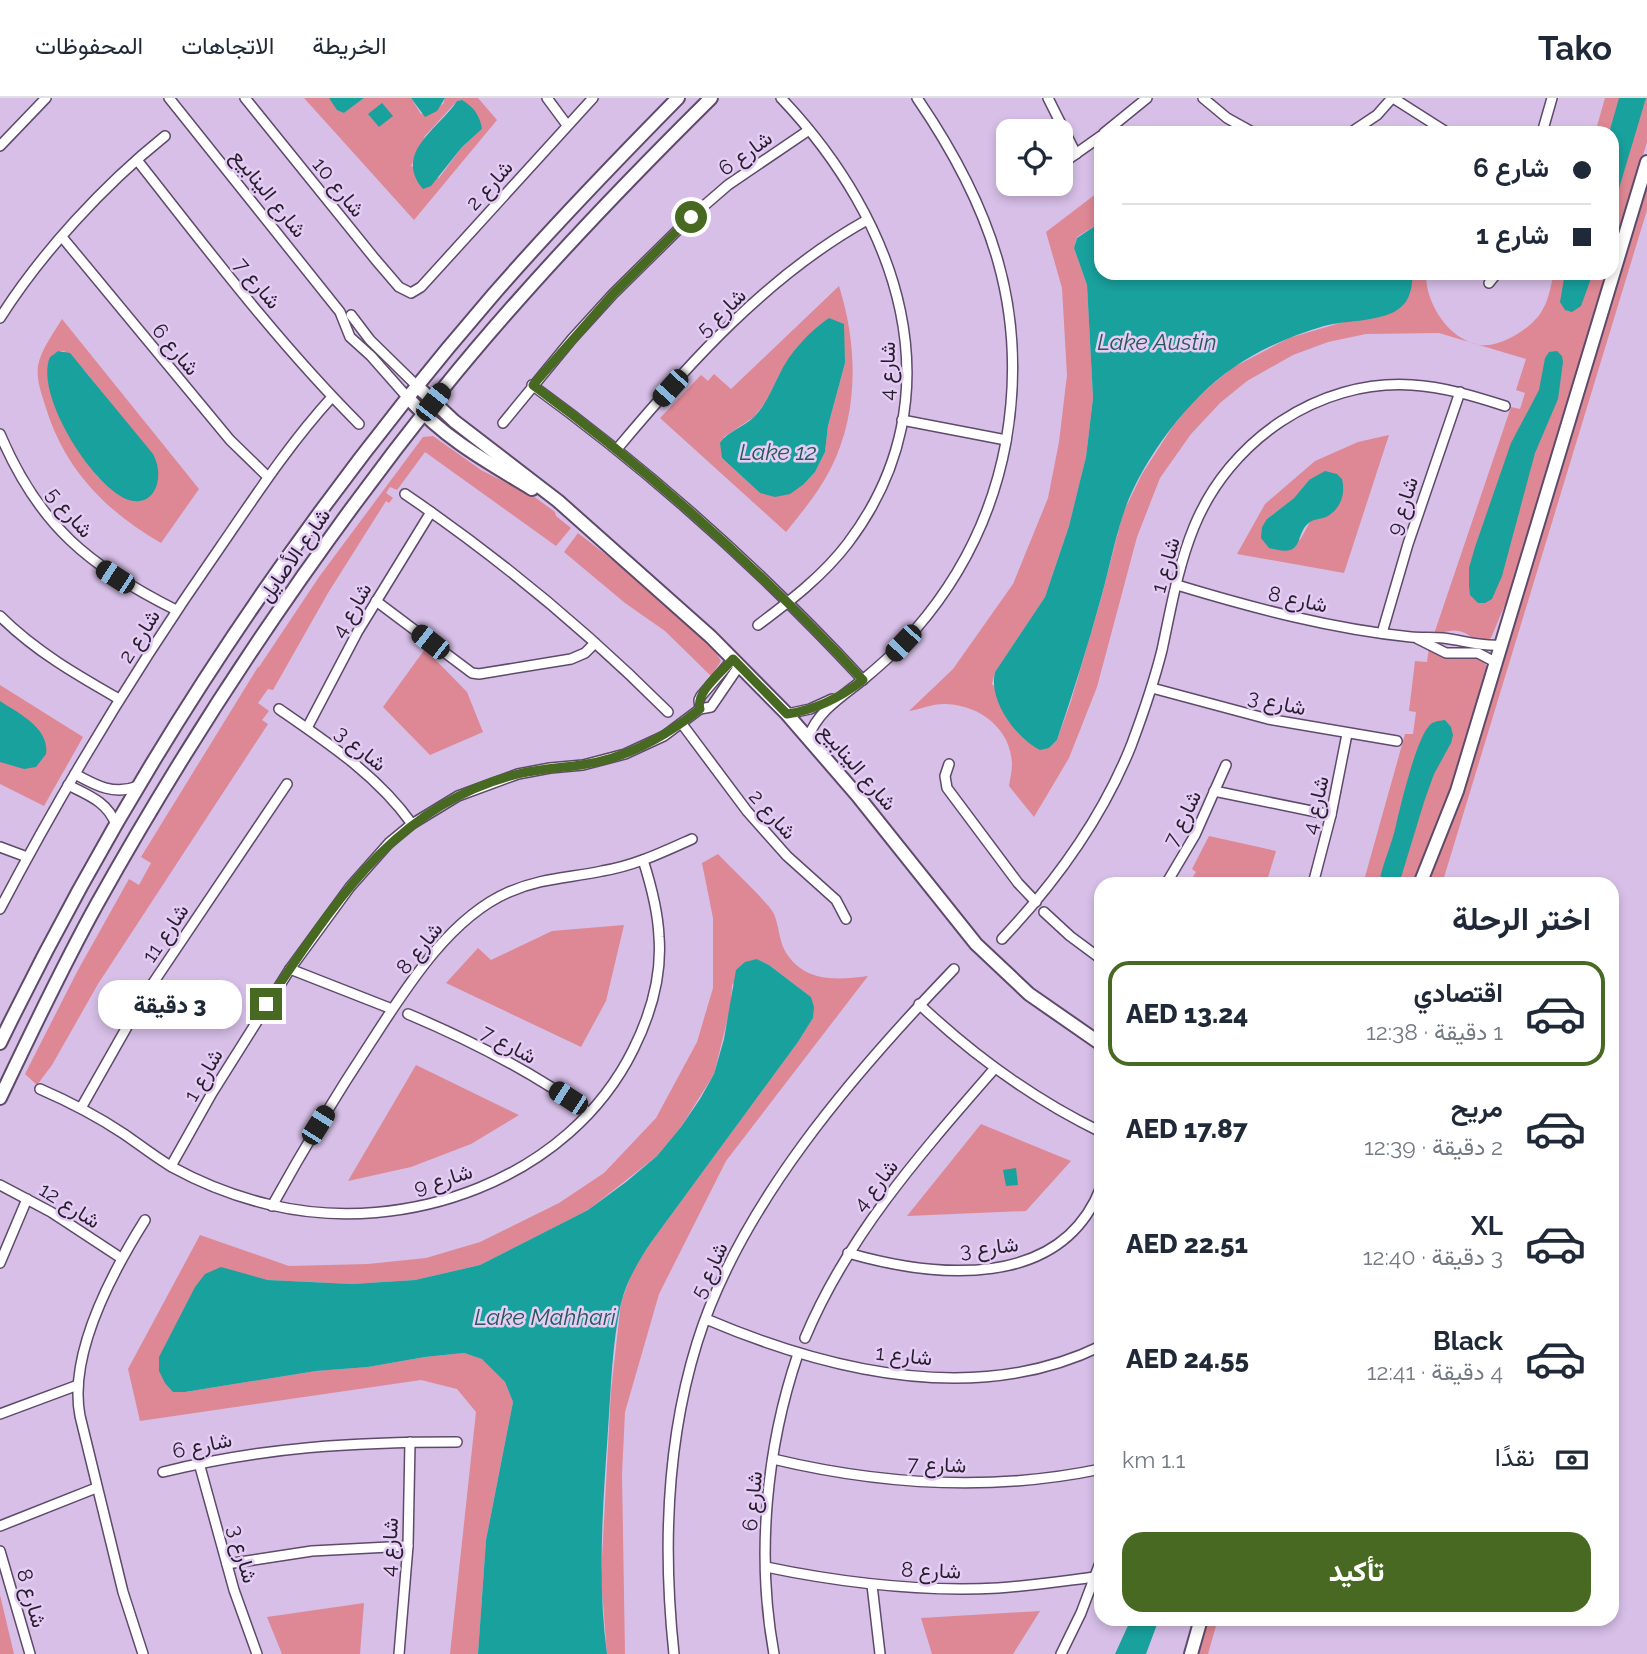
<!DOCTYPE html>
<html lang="ar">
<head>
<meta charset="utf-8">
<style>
  :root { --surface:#fff; --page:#f2f2f3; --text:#1f2937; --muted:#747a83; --line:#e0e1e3; --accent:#476921 }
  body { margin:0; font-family:Raleway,Vazirmatn,sans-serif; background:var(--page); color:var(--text); direction:rtl; height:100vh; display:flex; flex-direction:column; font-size:26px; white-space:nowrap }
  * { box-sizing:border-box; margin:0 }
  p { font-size:23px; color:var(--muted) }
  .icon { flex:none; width:38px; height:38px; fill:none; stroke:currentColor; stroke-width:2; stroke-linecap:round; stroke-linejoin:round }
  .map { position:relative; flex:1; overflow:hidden; direction:ltr }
  .panel { position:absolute; left:1094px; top:779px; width:525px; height:749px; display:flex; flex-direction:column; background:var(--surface); border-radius:21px; box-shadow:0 4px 10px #0003; direction:rtl }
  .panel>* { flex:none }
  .hud { position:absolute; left:1094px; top:28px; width:525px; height:154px; border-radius:21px; box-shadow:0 4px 10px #0003; direction:rtl; display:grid; align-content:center; height:154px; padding:0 28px; background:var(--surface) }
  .buttons { position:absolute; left:996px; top:21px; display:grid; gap:14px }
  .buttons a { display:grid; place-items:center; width:77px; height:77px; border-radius:14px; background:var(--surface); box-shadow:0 4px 10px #0003; font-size:35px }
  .end { position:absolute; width:32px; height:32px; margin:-16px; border:9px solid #476921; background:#fff; box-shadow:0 0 0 4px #fff }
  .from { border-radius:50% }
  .bubble { position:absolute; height:49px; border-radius:21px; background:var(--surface); box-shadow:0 4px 10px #0003; font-size:23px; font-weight:800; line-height:49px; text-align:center; direction:rtl }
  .car { position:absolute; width:21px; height:42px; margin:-21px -10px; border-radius:9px; box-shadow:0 0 5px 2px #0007; background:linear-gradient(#222 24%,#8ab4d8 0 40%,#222 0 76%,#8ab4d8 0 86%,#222 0) }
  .hud b { display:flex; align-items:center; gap:24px; height:66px; font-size:26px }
  .hud b+b { border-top:2px solid var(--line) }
  .hud i { width:18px; height:18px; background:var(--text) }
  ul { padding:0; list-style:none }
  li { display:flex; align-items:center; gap:21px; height:105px; margin:0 14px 10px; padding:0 14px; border:4px solid transparent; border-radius:21px }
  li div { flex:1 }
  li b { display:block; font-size:26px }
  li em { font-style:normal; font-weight:800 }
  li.selected { border-color:var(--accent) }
  li>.icon { width:63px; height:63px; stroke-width:1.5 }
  h2 { padding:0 28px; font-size:32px; line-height:84px }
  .pay { display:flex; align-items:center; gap:18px; height:77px; padding:0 28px; font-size:26px }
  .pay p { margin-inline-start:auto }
  .cta { display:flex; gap:14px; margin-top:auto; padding:14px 28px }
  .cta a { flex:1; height:80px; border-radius:21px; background:var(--accent); color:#fff; font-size:28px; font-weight:800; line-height:80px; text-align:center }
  header { display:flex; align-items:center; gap:42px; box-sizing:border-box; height:98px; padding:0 35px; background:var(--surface); border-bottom:2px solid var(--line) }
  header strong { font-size:33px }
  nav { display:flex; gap:38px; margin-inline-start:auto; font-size:24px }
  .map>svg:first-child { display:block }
  .green { fill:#dd8894; fill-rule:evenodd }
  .water { fill:#19a19d }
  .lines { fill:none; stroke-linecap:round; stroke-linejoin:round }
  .street-casing { stroke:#5e4a6b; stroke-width:12 }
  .secondary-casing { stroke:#5e4a6b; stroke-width:16 }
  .street { stroke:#fff; stroke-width:9 }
  .secondary { stroke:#fff; stroke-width:12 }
  .route { stroke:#476921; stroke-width:9 }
  .labels { text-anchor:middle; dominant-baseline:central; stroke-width:5; stroke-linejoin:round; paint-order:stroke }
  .street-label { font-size:21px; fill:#271e2c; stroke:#e4ccf4 }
  .water-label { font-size:23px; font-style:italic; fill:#275a57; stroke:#e4ccf4 }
</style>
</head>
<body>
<header>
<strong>Tako</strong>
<nav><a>الخريطة</a><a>الاتجاهات</a><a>المحفوظات</a></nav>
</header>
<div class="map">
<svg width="1647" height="1556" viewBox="0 0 1647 1556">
  <rect width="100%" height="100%" fill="#d7bfe7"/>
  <g class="green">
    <path d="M304,0H329L344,15L364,0H411L421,16L443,6L445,0H478L497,22L414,122ZM462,2L482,31L462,49L439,80L411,68L425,38L457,3Z"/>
    <polygon points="1605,0 1647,0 1647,44 1612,161 1612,35 1595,35"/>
    <polygon points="1647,64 1647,112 1442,786 1427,786"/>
    <path d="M1101,92V124L1077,139L1074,150L1087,187L1093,300L1086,359L1069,428L1045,499L995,574L992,586L1049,650L1057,642L1071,603L1101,501L1123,415L1142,376L1173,328L1196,300L1232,270L1289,240L1350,222L1412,185L1413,175H1426C1425,204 1448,242 1480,247C1501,250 1534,229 1543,211C1549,201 1551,186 1554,175H1607L1516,480L1491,540C1476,550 1472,535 1459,533C1451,531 1442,535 1434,536L1511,309L1520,311L1525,295L1516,292L1526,261L1439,235L1366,236L1328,244L1293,257L1247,283L1220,305L1191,336L1160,380L1137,439L1097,589L1069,660L1034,719L1009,688C1010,681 1012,673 1012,666C1011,631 980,607 946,606C935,605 921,611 909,613L953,571L1013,486L1048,400L1059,344L1067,277L1062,190L1046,134Z"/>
    <path d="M839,188C858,248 859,316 830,372C818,395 802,414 786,434L660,320L701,277L708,283L714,276L731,291ZM801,245L843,253L845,265L828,328L825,354L815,374L804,386L760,395L722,360L724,339L754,319L767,302L780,275Z"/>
    <path d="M62,221L199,391L161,445C107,414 65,372 46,310C42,297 36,282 38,268C41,251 54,235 62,221ZM58,253H64L85,273L124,322L138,402L127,401L97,378L70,339L60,321L50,259Z"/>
    <path d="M1389,337L1344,475L1237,456L1265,406L1315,363L1358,344ZM1309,382L1310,424L1300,442L1267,421L1294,400Z"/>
    <polygon points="433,338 481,372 536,400 555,414 556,418 571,430 556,448 425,354 397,392 390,389 386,395 393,400 389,405 386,403 328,495 273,592 268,591 258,605 269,613 262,622 268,626 98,886 52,967 37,987 25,976 78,872 129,781 139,787 151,765 141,759 258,569 259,569 319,479 423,339"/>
    <polygon points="578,435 646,488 713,550 721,563 711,578 665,533 625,505 564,454"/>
    <polygon points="1429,550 1446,559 1480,559 1488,570 1451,693 1422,762 1415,786 1363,786 1405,636 1413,636 1416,614 1409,613 1415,563 1427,564"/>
    <polygon points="425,551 467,594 483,634 430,657 383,609"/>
    <polygon points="0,587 83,639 44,708 0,686"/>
    <polygon points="1209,738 1276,753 1266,786 1196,786 1191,782 1196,774 1192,771"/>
    <path d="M718,756C729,768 769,805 774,816C779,828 779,842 785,853C804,885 836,882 868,878L726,1063L659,1196L625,1314L622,1376L625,1556H607L601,1479L611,1293L621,1204L634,1170L652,1143L798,944L813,920L811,899L769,867L757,861L732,887L731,907L714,976L681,1029L657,1058L588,1112L480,1167L415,1182L352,1186L268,1182L221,1170L185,1294L316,1273L368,1269L425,1259L464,1255L483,1261L505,1284L513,1304L486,1442L478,1556H450L476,1314L457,1291L421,1282L140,1323L128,1271L200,1137L289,1168L368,1166L426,1160L480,1144L559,1105L604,1075L656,1020L697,944L713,890V820L702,765Z"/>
    <polygon points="624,827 606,903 581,949 446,885 478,850 491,862 552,833"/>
    <polygon points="416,967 519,1017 471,1046 411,1069 348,1083"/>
    <polygon points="981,1026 1071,1063 1026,1113 907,1118"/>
    <polygon points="0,1497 14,1556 0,1556"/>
    <polygon points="364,1505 360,1556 282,1556 267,1519"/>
    <polygon points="1040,1513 1013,1556 932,1556 921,1520"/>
    <polygon points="1201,1521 1218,1521 1208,1556 1191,1556"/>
  </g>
  <g class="water">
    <polygon points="329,0 364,0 344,15 337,12"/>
    <polygon points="411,0 445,0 437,13 425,19"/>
    <polygon points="1619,0 1646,0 1612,114 1612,35 1609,35"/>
    <path d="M462,2C474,9 480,18 482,31L462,49L431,88L423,91C393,54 439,31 457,3Z"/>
    <polygon points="382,5 393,18 379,29 368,16"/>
    <path d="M1101,124V175H1413C1412,187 1411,201 1401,209C1385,224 1346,222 1324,228C1293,237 1260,251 1233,270C1188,300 1139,366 1123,417C1114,444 1109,472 1101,500C1088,547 1073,595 1057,642L1049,650L1040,652C1016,640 988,602 995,574L1045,499L1069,428L1079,387L1086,359L1093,300L1087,187L1074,150L1077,140Z"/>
    <polygon points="1565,175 1593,175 1581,208 1572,214 1565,212 1560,204"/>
    <path d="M829,220L844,226L845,265L828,328L825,354L815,374L804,386L790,396L775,399L760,395L722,360L720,345C728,333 744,329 754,319C766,307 772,291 779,277C790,254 809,234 829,220Z"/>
    <path d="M58,253L70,255L153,356C166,380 154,412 126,401C91,386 34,296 50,259Z"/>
    <polygon points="1557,253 1562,258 1563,264 1558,301 1535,355 1502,478 1492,501 1485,505 1478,505 1470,497 1469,488 1469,470 1475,449 1511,345 1539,292 1545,260 1549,254"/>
    <path d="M1325,373L1337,376L1342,381C1346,396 1340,412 1326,419C1321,421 1314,421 1310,424C1293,436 1307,461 1269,450L1261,440L1262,429L1267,421L1294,400L1309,382Z"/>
    <path d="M0,603C18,615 50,630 46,656L36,669L24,671L0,664Z"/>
    <path d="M1445,622L1451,629L1453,637L1451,645L1434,676L1424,704L1399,786H1379C1382,766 1392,747 1396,727C1401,706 1416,642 1429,628C1433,623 1439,623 1445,622Z"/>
    <path d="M757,861L769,867L811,899L814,909L813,920L798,944L652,1143C639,1162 627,1182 621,1205C612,1246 611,1290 608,1332C603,1406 597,1482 607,1556H478L486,1442L513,1304L505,1284L482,1261L464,1255L425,1259L368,1269L316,1273L185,1294H173L165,1285L159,1273V1259L195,1189L205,1176L221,1169L268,1182L352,1186L415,1182L480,1167L588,1112L626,1084L657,1058L681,1029L700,1001L714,976L724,941L736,872L745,864Z"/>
    <polygon points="1016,1070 1018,1087 1006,1088 1003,1072"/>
    <polygon points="1131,1521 1159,1521 1146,1556 1115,1556"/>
  </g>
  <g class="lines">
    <defs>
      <g id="street">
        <polyline points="169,0 340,214 350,239 371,258 408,300"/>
        <polyline points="245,0 375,161 399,189 411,195 421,189 593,0"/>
        <polyline points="547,0 567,27"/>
        <polyline points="1048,0 1076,56"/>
        <polyline points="1203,0 1227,20 1254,35"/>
        <polyline points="1393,0 1448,35"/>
        <polyline points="1104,35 1147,0"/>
        <polyline points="1350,35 1377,17 1392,0"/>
        <polyline points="1542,35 1552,0"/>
        <polyline points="0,48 46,0"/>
        <path d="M137,62C208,152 278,245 359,326"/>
        <polyline points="1060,67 1101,38"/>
        <polyline points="62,139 230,342 268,379"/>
        <polyline points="1489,185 1497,175"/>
        <polyline points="351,217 370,242 417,288"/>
        <path d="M0,220C42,154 104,87 165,38"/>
        <path d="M532,287C653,375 762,473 863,582"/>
        <polyline points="902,322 1006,342"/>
        <polyline points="503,325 572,241 613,196 691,119 728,87 809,32"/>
        <path d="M0,336C39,428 89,468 176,512"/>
        <path d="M617,351C689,265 768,177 867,122"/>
        <path d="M405,396C499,460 587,533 668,614"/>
        <path d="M1177,487C1253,510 1332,531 1411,539C1421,540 1432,539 1443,540C1462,542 1481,549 1501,547"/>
        <polyline points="376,503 472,575 479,576 571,561 585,555 595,545"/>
        <path d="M0,518C35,553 77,577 119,601"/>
        <path d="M758,527C790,503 823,478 848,445C960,297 898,123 781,0"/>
        <polyline points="1382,535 1408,446 1460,294"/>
        <polyline points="1418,541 1446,555 1478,555 1495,564"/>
        <polyline points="1152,590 1268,621 1397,643"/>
        <path d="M279,611C327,644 378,678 412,726"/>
        <polyline points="700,611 699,602 701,598 733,561"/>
        <polyline points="787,616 810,611 832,601"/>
        <polyline points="682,626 747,713 787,758 836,802 846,821"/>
        <polyline points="307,630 358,533 431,414"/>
        <path d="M808,640C818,612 843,598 865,580C883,565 900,550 915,532C962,478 993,414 1006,344C1029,212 991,108 917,0"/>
        <polyline points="949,666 945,678 947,690 1018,785 1036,804"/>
        <path d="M75,676C95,687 114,698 138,688"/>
        <path d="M68,687C88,697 108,704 116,727"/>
        <polyline points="1214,693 1331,717"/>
        <polyline points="0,749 27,759"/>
        <polyline points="1166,786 1195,737 1226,667"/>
        <polyline points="1313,786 1331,717 1347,636"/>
        <path d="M0,811C66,685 140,564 221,448C256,397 290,345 332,299"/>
        <polyline points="1044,814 1070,838 1101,861"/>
        <path d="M1002,841C1056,784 1102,720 1131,648C1143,616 1154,584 1162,552C1171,510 1178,468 1194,429C1229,343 1318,281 1412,287C1444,289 1474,298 1505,308"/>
        <polyline points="290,871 392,911"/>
        <path d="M919,906C974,958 1033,1001 1101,1034"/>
        <path d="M408,916C472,943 533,974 589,1015"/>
        <path d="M40,991C70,1004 97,1018 124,1036C140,1047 155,1059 172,1069C203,1086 237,1099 271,1107C407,1139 569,1081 633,952C650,918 662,878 659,839C658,813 651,787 643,762"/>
        <polyline points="81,1010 145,897 287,686"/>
        <polyline points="171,1068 212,995 290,871 350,789 389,745 412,726 458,698 518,676 550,670 583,667 625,656 664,638 700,611 711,609 739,568"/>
        <polyline points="0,1087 51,1114 121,1160"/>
        <path d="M272,1108C303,1052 336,997 371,944C406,890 449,820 509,794C541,780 569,780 602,773C634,768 663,754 692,741"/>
        <path d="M848,1155C935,1180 1061,1193 1101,1089"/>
        <polyline points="0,1165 27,1101"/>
        <path d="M706,1221C828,1273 976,1309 1101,1248"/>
        <path d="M805,1240C848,1137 922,1054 995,970"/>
        <polyline points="0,1316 78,1287"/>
        <path d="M773,1361C882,1387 991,1394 1101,1371"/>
        <polyline points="199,1365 234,1492 257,1556"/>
        <path d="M163,1374C264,1349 354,1344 457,1344"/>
        <polyline points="0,1428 96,1390"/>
        <polyline points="0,1453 30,1556"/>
        <polyline points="227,1466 312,1453 408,1448"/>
        <path d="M766,1469C843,1485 919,1494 998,1490C1030,1488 1063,1483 1095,1479"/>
        <polyline points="872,1487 880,1556"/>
        <path d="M143,1556L123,1494L80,1318C68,1256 113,1173 145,1122"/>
        <polyline points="399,1556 408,1448 410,1344"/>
        <path d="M674,1556C663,1453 666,1345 697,1245C740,1106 855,974 954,871"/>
        <path d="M774,1556C756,1458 766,1350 798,1256"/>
        <polyline points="1061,1556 1081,1515 1101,1462"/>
      </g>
      <g id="secondary">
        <polyline points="417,288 454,323 558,403 711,539 787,616 857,697 976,846 1029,896 1101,946"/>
        <path d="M408,300C447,342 484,362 532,391"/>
        <polyline points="1420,786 1457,693 1647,64"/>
        <path d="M0,945C131,675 297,424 493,197C552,129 615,64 678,0"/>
        <path d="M0,1000C31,935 62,869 97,806C198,625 313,454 442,292C525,189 617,93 711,0"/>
        <polyline points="1191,1556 1201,1521"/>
      </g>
    </defs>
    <use href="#street" class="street-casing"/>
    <use href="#secondary" class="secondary-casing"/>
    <use href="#street" class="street"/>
    <use href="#secondary" class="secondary"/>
  </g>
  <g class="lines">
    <path class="route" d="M266,906C333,808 394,706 518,676C539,671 560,670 581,667C626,661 665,639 700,611C695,594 722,574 733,561L787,616C815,612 841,599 863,582C761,473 653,375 533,287L613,196L691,119"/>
  </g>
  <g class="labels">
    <g class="street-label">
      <text transform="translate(745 55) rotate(-36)">شارع 6</text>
      <text transform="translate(489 87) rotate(-48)">شارع 2</text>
      <text transform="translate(339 89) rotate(51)">شارع 10</text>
      <text transform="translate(269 95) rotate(51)">شارع الينابيع</text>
      <text transform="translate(258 185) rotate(50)">شارع 7</text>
      <text transform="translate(721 214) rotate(-44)">شارع 5</text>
      <text transform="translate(176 251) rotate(50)">شارع 6</text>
      <text transform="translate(887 273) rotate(-89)">شارع 4</text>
      <text transform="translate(1402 408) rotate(-72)">شارع 9</text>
      <text transform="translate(70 414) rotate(49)">شارع 5</text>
      <text transform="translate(294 457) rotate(-55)">شارع الأصايل</text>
      <text transform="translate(1165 467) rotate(-74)">شارع 1</text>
      <text transform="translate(1298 501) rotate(12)">شارع 8</text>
      <text transform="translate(351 512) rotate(-60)">شارع 4</text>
      <text transform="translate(139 538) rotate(-58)">شارع 2</text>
      <text transform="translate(1277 604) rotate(12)">شارع 3</text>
      <text transform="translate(361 650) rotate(39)">شارع 3</text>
      <text transform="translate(858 669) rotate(49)">شارع الينابيع</text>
      <text transform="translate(1315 707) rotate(-77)">شارع 4</text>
      <text transform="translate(773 716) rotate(48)">شارع 2</text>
      <text transform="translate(1182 720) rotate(-64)">شارع 7</text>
      <text transform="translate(165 835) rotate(-56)">شارع 11</text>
      <text transform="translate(419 850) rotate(-51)">شارع 8</text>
      <text transform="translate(509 946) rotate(28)">شارع 7</text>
      <text transform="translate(203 977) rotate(-60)">شارع 1</text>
      <text transform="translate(443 1081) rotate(-17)">شارع 9</text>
      <text transform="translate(875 1087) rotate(-52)">شارع 4</text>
      <text transform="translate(70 1107) rotate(32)">شارع 12</text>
      <text transform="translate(989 1149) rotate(-7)">شارع 3</text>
      <text transform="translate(709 1172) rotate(-65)">شارع 5</text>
      <text transform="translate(904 1257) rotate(6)">شارع 1</text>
      <text transform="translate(202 1347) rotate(-12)">شارع 6</text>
      <text transform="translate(937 1366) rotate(2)">شارع 7</text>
      <text transform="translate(752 1403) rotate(-85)">شارع 6</text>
      <text transform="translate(389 1449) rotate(-87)">شارع 4</text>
      <text transform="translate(243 1456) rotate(74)">شارع 3</text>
      <text transform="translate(931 1472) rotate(2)">شارع 8</text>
      <text transform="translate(32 1500) rotate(74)">شارع 8</text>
    </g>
    <g class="water-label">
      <text x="1157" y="243">Lake Austin</text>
      <text x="778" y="353">Lake 12</text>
      <text x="545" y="1218">Lake Mahhari</text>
    </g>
  </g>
</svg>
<div class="buttons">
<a><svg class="icon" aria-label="locate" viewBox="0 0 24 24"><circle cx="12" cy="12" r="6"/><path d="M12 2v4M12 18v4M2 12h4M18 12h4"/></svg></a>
</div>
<i class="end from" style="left:691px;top:119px"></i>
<i class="end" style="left:266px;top:906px"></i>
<div class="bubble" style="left:98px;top:882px;width:144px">3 دقيقة</div>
<i class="car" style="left:670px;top:290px;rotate:222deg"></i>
<i class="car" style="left:433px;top:304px;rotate:38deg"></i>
<i class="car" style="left:115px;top:479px;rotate:303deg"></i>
<i class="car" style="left:430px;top:544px;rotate:308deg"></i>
<i class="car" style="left:903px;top:545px;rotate:223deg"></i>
<i class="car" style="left:568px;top:1000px;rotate:303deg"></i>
<i class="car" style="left:318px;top:1027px;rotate:32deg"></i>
<div class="hud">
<b><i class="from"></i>شارع 6</b>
<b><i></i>شارع 1</b>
</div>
<section class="panel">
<h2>اختر الرحلة</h2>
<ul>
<li class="selected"><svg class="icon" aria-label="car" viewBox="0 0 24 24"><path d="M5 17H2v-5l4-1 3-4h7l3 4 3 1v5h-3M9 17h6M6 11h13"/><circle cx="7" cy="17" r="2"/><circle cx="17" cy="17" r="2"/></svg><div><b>اقتصادي</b><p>1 دقيقة · 12:38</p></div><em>AED 13.24</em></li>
<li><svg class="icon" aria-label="car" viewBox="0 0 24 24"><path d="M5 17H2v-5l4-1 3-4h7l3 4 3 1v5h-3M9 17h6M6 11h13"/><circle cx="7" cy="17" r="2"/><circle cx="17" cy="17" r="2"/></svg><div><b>مريح</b><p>2 دقيقة · 12:39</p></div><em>AED 17.87</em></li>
<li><svg class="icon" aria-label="car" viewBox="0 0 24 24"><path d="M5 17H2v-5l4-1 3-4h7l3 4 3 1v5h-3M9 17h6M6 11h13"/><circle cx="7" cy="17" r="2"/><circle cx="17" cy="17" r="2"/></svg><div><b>XL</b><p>3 دقيقة · 12:40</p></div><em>AED 22.51</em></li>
<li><svg class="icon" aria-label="car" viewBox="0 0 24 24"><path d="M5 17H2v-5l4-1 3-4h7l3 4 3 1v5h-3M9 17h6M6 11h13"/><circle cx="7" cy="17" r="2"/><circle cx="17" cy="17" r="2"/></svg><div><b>Black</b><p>4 دقيقة · 12:41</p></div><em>AED 24.55</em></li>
</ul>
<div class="pay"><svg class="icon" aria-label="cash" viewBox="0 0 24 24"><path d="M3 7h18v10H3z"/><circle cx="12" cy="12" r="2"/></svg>نقدًا<p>1.1 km</p></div>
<div class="cta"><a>تأكيد</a></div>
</section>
</div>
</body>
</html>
